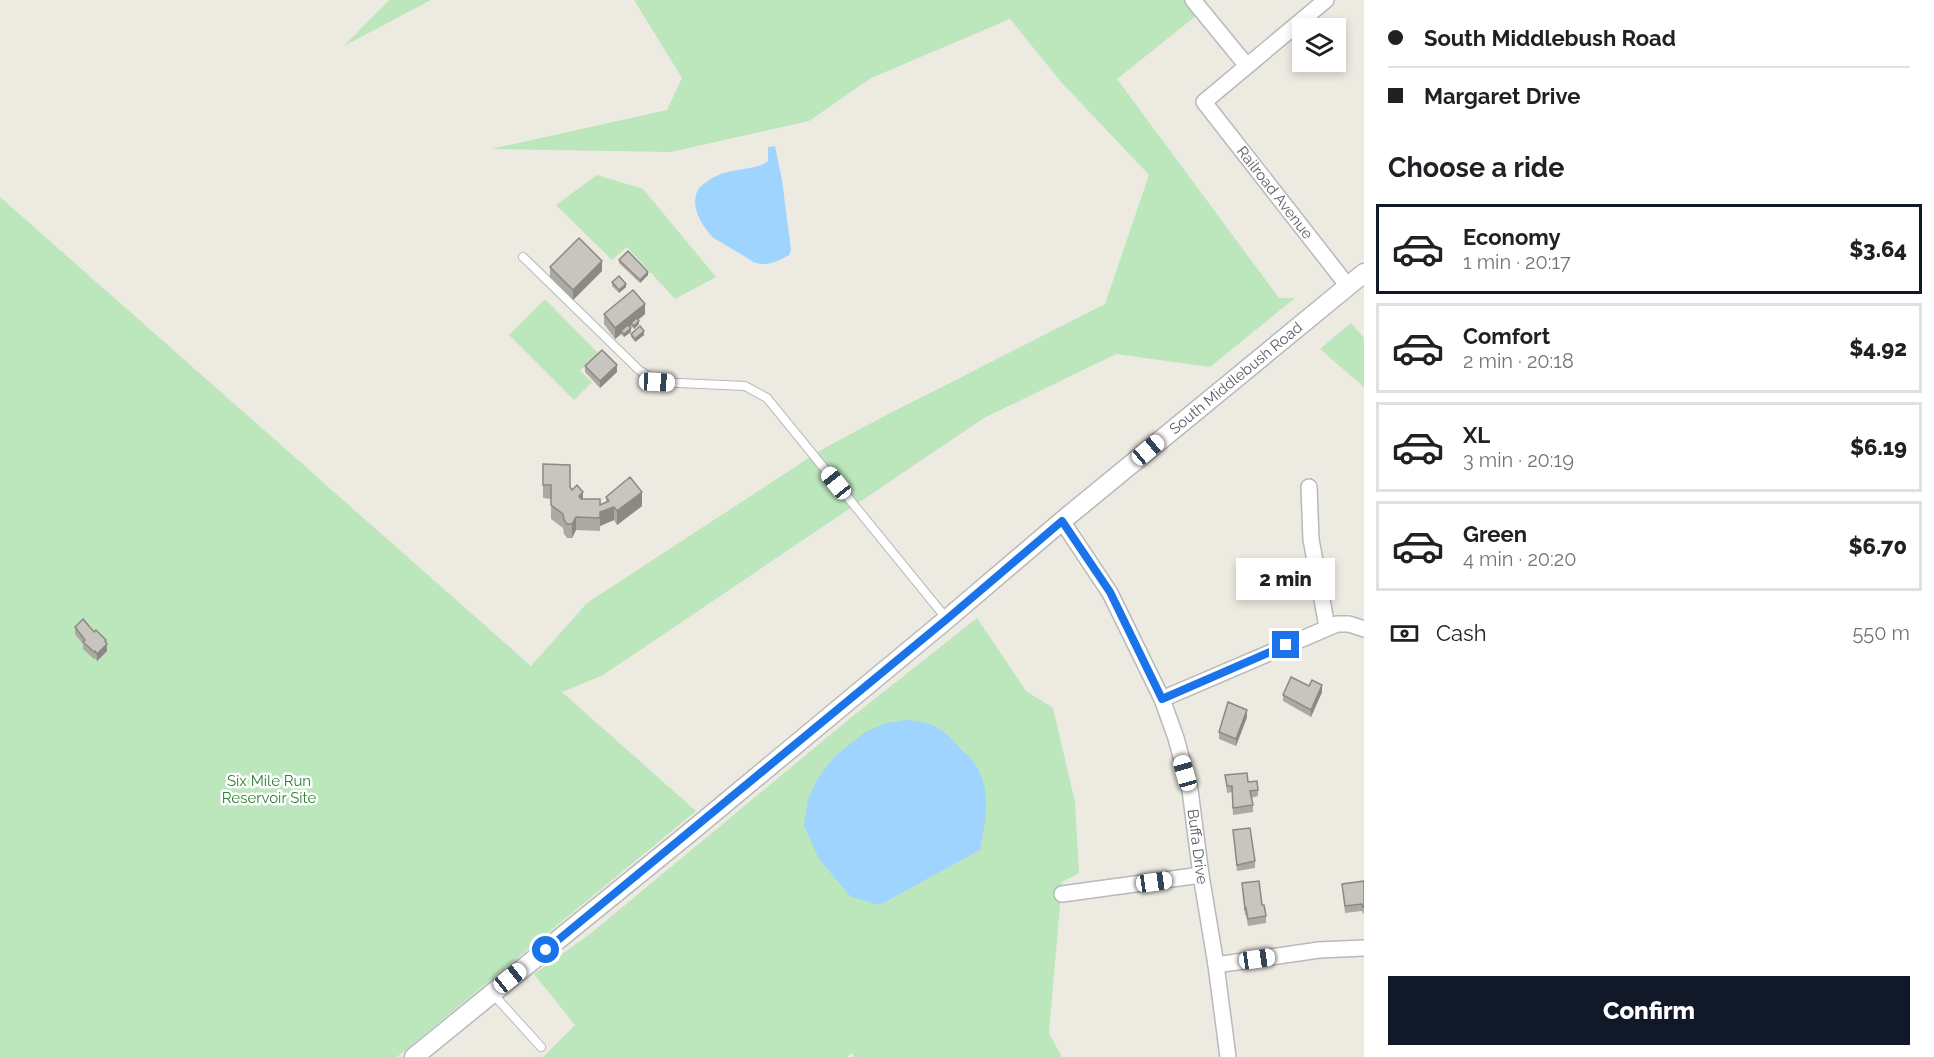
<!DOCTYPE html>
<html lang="en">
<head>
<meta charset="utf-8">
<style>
  :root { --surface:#fff; --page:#f2f2f2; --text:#202124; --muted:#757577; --line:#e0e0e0; --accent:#111827 }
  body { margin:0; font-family:Raleway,sans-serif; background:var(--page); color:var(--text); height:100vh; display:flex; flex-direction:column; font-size:22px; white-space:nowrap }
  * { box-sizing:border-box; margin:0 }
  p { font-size:20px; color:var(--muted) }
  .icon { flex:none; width:33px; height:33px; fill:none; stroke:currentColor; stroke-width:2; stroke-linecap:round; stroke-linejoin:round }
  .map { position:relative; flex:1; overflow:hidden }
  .side { display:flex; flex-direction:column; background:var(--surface); width:570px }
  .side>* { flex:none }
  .banner { display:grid; align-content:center; height:132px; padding:0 24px; background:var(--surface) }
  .controls { position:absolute; left:1292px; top:18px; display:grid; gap:12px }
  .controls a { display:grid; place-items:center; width:54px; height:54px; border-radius:0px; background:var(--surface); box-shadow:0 3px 9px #0003; font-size:30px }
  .end { position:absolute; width:27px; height:27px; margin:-14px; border:8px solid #1a73e8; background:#fff; box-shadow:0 0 0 3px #fff }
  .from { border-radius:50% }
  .bubble { position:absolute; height:42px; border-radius:0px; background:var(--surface); box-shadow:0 3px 9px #0003; font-size:20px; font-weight:800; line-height:42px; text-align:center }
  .car { position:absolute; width:18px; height:36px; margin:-18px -9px; border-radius:8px; box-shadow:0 0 4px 2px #0007; background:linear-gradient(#fff 24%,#345 0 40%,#fff 0 76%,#345 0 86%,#fff 0) }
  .banner b { display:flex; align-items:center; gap:21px; height:57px; font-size:22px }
  .banner b+b { border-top:2px solid var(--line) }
  .banner i { width:15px; height:15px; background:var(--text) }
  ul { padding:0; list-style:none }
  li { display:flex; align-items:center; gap:18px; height:90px; margin:0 12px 9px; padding:0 12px; border:3px solid var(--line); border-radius:0px }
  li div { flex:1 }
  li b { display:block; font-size:22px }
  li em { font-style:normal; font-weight:800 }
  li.active { border-color:var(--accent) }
  li>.icon { width:54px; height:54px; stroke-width:1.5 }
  h2 { padding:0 24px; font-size:27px; line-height:72px }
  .pay { display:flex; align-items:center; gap:15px; height:66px; padding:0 24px; font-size:22px }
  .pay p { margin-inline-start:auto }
  .action { display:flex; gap:12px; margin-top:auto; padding:12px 24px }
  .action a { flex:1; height:69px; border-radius:0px; background:var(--accent); color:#fff; font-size:24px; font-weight:800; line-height:69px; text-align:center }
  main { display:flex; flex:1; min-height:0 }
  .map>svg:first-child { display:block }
  .green { fill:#bce6bc; fill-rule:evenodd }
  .water { fill:#9fd4ff }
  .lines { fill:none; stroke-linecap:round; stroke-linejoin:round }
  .service-casing { stroke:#b6b9be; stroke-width:10 }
  .minor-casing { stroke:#b6b9be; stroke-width:18 }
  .tertiary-casing { stroke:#b6b9be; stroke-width:21 }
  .service { stroke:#fff; stroke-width:8 }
  .minor { stroke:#fff; stroke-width:15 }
  .tertiary { stroke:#fff; stroke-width:18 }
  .wall { fill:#aca9a3 }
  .shaded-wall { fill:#8c8985 }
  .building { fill:#c8c4be; stroke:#8c8985; stroke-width:1.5 }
  .route { stroke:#1a73e8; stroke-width:8 }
  .labels { text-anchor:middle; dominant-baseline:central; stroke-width:5; stroke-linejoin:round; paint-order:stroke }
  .street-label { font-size:15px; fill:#595d62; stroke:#fff }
  .park-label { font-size:15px; fill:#318236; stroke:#fff }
</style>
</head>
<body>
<main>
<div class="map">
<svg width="1364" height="1057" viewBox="0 0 1364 1057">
  <rect width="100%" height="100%" fill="#edeae1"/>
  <g class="green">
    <polygon points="389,0 431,0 344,46"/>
    <polygon points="634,0 1193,0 1202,11 1117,79 1279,298 1295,298 1210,367 1116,354 984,418 603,675 562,692 696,811 397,1057 0,1057 0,197 531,666 587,603 821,450 875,421 1105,304 1149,175 1062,83 1010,19 871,78 809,121 671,152 491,149 667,110 682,78"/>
    <polygon points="597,175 643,189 716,277 675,299 627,247 612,260 556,205"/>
    <polygon points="545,299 598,353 580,371 592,382 574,400 509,335"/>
    <polygon points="1351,323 1364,338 1364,387 1320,349"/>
    <path d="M977,618L1026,691L1053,708L1075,802L1079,873L1062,882L1049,1033L1062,1057H854L852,1053L847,1057H543L575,1025L534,974L590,934L853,716ZM887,723L980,850L880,905Z"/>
  </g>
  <g class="water">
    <path d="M775,146L782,180L791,250L789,255C783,259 772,264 764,264C754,265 747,257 739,253C731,248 723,244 715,239C703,228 689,206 698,190C700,186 705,183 708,181C728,166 756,172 768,161V147Z"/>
    <path d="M905,720C933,722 940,726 958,746C964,753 973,759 977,767C992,793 985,823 980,850L880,905L851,897L819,859L804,825L808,799L818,778L835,756L867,731L887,723Z"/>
  </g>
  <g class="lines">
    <defs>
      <g id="service">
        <polyline points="523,257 639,370 657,382 745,386 767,398 946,618"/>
        <polyline points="493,994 541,1047"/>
      </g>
      <g id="minor">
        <polyline points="1193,0 1247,66"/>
        <path id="s1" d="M1326,0L1204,102L1347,285"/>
        <polyline points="1309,487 1311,539 1327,627"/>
        <path id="s2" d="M1062,521L1110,593L1162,699L1176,738L1190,790L1201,875L1216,965L1228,1057"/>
        <polyline points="1162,699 1337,624 1349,624 1364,629"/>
        <polyline points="1062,894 1201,875"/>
        <polyline points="1216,965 1319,950 1364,948"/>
      </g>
      <g id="tertiary">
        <path id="s3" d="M414,1057L688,834L947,619L1062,521L1364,273"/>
      </g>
    </defs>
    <use href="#service" class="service-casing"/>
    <use href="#minor" class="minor-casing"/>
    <use href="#tertiary" class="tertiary-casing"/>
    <use href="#service" class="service"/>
    <use href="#minor" class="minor"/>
    <use href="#tertiary" class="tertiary"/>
  </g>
  <g class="wall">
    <polygon points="619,260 648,275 640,283 619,263"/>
    <polygon points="550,267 602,271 573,300 550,277"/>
    <polygon points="612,282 626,287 619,293 612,286"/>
    <polygon points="604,314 645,314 638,320 639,324 634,329 631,326 630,327 631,332 624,337 621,334 615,339 604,324"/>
    <polygon points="631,334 644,335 635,342 631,337"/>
    <polygon points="585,366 617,372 600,388 585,372"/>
    <polygon points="543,464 583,499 600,505 606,503 606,497 642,506 617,525 614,520 600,526 600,531 576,530 572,538 567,538 564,534 563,528 551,519 551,499 543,498"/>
    <polygon points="75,627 94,632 106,643 107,651 97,661 95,658 94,659 83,649 83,644 75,634"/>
    <polygon points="1322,692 1311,717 1283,701 1283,695"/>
    <polygon points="1247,717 1236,746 1219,739 1219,732"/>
    <polygon points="1225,775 1248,782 1258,790 1258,796 1251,798 1253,805 1253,812 1233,815 1232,792 1227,793"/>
    <polygon points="1233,830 1255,861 1255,868 1237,871"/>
    <polygon points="1364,881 1364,913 1363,914 1362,911 1345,913 1342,884"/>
    <polygon points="1242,883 1262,905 1266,916 1266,923 1248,926 1246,915 1245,915"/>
  </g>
  <g class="shaded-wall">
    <polygon points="602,261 602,271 573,300 573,290"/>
    <polygon points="648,272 648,275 640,283 640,280"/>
    <polygon points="626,284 626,287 619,293 619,290"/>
    <polygon points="645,304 645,314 633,324 631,323 631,326 623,332 621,331 621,334 615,339 615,328"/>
    <polygon points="639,321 639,324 634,329 634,326"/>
    <polygon points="631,328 631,332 624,337 624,334"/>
    <polygon points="644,331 644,335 635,342 635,339"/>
    <polygon points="617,365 617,372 600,388 600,381"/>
    <polygon points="583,492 583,505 579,496"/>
    <polygon points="642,492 642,506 617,525 617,511"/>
    <polygon points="614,507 614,520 600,526 600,512"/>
    <polygon points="576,517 576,530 572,538 572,524"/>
    <polygon points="106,640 106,645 107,644 107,651 97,661 97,654"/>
    <polygon points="1322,685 1322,692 1311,717 1311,710"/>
    <polygon points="1247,710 1247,717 1236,746 1236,739"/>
  </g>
  <g class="building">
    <polygon points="579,238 602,261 573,290 550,267"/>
    <polygon points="628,251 648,272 640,280 619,260"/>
    <polygon points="619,276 626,284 619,290 612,282"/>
    <polygon points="633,290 645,304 615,328 604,314"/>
    <polygon points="637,318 639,321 634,326 631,323"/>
    <polygon points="628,325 631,328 624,334 621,331"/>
    <polygon points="640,326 644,331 635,339 631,334"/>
    <polygon points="602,350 617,365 600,381 585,366"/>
    <polygon points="543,464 570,465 570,487 572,490 577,485 583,492 579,496 581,499 600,499 600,505 609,501 606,497 630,477 642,492 617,511 614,507 600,512 600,518 576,517 572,524 567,524 564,520 563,514 551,505 551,485 543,485"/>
    <polygon points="83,619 94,632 96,630 106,640 105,641 107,644 97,654 95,651 94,652 83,642 85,640 75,627"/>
    <polygon points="1291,677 1309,686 1312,680 1322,685 1311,710 1283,695"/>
    <polygon points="1228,702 1247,710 1236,739 1219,732"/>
    <polygon points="1247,773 1248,782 1257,781 1258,790 1250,791 1253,805 1233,808 1232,786 1227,786 1225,775"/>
    <polygon points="1250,828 1255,861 1237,865 1233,830"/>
    <polygon points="1259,881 1262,905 1264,905 1266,916 1248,919 1246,908 1245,909 1242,883"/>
    <polygon points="1364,881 1364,907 1363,907 1362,904 1345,906 1342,884"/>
  </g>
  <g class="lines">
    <polyline class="route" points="546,950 947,619 1062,521 1110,592 1162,699 1286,645"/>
  </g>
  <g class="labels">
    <g class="street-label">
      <text stroke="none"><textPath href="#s1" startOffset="274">Railroad Avenue</textPath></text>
      <text stroke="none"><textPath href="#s3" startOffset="1066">South Middlebush Road</textPath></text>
      <text stroke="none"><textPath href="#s2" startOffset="357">Buffa Drive</textPath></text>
    </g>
    <g class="park-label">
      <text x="269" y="781">Six Mile Run<tspan x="269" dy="17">Reservoir Site</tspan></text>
    </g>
  </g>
</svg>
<div class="controls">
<a><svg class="icon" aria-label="layers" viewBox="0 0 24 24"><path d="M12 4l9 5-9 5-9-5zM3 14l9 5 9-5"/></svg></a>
</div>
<i class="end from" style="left:546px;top:950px"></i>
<i class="end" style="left:1286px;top:645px"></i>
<div class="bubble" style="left:1236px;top:558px;width:99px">2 min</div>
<i class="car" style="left:657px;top:382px;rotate:93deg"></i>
<i class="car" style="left:1148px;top:450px;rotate:50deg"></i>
<i class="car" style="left:836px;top:483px;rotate:321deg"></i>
<i class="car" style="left:1185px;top:773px;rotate:344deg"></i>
<i class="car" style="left:1154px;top:882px;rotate:82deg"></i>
<i class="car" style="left:1257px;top:959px;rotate:82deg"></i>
<i class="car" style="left:510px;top:978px;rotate:51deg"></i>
</div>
<section class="side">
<div class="banner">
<b><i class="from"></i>South Middlebush Road</b>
<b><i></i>Margaret Drive</b>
</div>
<h2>Choose a ride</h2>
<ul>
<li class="active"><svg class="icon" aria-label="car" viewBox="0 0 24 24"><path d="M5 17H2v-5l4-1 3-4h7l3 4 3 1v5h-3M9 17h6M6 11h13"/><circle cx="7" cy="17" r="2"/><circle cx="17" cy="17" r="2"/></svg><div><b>Economy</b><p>1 min · 20:17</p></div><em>$3.64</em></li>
<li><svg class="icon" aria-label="car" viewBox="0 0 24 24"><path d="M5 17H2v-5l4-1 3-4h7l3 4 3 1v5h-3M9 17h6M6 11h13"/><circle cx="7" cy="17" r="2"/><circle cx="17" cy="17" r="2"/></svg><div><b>Comfort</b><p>2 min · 20:18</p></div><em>$4.92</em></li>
<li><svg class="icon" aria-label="car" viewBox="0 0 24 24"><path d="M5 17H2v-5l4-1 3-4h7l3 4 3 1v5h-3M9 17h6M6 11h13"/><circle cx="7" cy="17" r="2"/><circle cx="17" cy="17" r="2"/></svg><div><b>XL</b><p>3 min · 20:19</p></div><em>$6.19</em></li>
<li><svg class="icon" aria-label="car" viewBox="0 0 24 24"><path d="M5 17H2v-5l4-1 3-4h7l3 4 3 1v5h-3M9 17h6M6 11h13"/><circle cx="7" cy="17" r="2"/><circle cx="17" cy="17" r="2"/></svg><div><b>Green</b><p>4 min · 20:20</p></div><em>$6.70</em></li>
</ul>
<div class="pay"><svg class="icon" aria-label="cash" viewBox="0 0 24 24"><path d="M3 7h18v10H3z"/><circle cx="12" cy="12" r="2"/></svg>Cash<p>550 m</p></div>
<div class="action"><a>Confirm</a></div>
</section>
</main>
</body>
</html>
